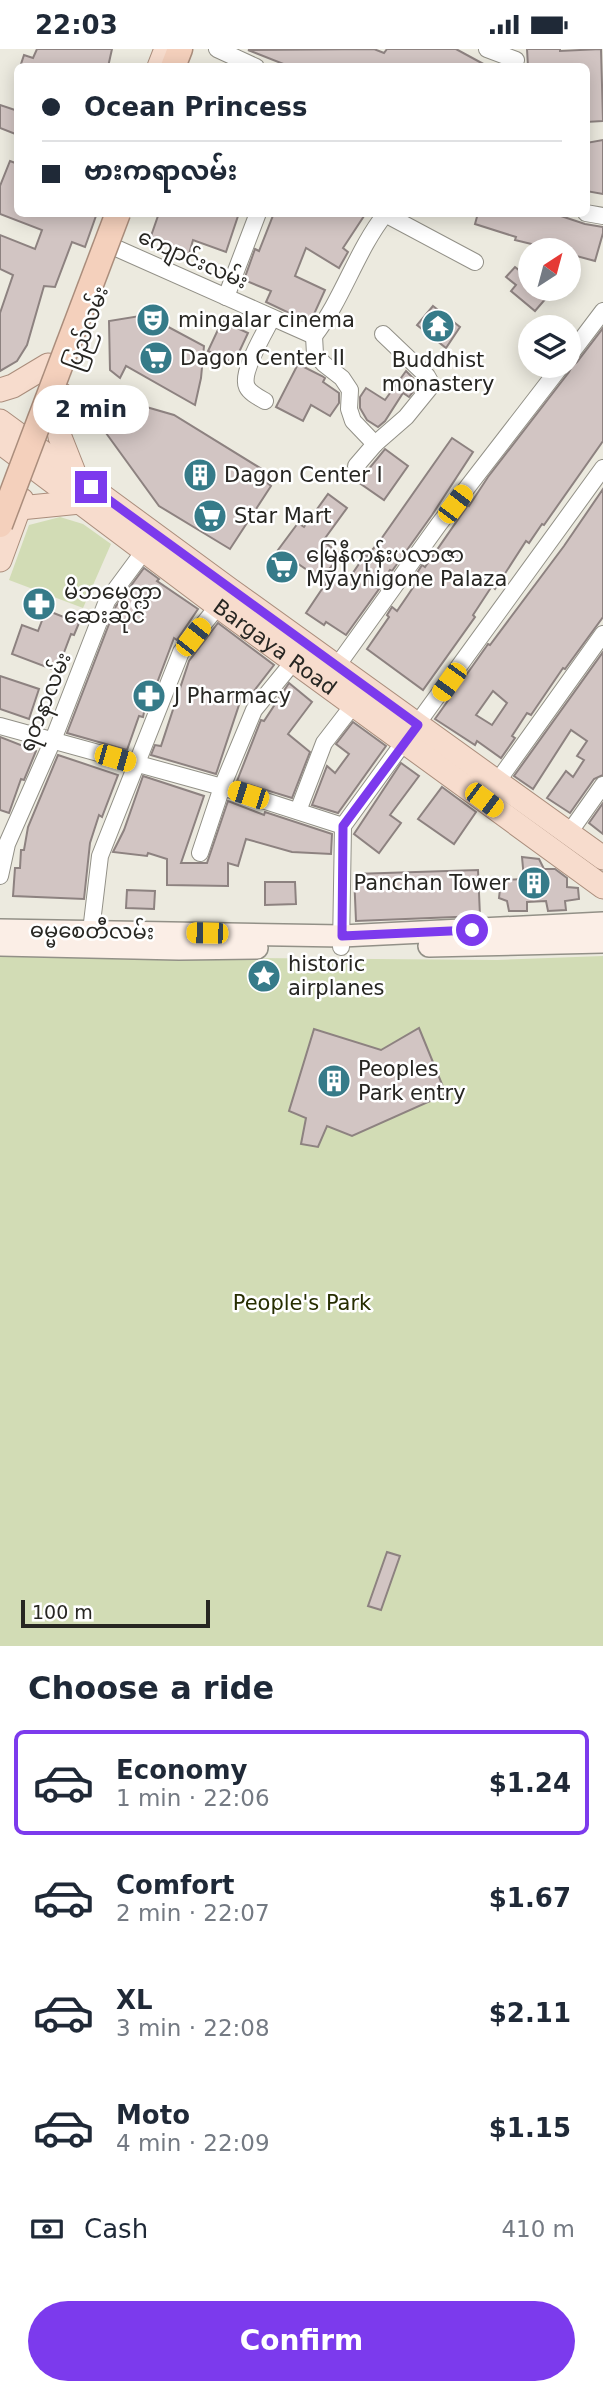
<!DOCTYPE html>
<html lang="en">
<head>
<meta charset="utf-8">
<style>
  :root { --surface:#fff; --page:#f6f6f7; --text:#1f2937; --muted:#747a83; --line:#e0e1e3; --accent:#7c3aed }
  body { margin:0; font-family:"DejaVu Sans","Noto Sans Myanmar",sans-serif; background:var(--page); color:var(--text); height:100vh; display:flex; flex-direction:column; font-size:26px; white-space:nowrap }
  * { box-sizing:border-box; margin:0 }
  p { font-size:23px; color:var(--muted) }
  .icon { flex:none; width:38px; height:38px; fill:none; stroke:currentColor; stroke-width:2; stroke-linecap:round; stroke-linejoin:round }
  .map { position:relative; height:1597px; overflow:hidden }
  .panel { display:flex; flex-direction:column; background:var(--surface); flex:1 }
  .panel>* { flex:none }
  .banner { position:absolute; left:14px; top:14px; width:576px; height:154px; border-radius:10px; box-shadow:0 4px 18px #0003; display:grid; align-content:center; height:154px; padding:0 28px; background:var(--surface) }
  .needle { width:46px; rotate:36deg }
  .controls { position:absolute; left:518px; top:189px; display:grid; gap:14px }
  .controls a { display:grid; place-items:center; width:63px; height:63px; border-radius:50%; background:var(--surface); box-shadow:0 4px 18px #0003; font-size:35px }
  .scale { position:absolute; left:21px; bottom:18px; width:189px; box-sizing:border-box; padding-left:7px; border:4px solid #272622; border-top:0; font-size:19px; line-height:24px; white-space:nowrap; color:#272622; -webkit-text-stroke:5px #fff; paint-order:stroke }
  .end { position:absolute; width:32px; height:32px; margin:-16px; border:9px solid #7c3aed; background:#fff; box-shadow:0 0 0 4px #fff }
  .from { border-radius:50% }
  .bubble { position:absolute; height:49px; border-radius:24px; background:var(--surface); box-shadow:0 4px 18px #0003; font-size:23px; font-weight:600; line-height:49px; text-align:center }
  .car { position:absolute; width:21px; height:42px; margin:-21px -10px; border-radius:9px; box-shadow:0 0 5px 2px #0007; background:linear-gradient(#f5c518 24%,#345 0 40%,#f5c518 0 76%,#345 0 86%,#f5c518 0) }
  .banner b { display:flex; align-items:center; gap:24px; height:66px; font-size:26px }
  .banner b+b { border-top:2px solid var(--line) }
  .banner i { width:18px; height:18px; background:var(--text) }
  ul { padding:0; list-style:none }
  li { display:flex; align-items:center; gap:21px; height:105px; margin:0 14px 10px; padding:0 14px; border:4px solid transparent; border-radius:10px }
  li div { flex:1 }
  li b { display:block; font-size:26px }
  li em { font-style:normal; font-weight:600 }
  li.current { border-color:var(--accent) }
  li>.icon { width:63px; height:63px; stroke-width:1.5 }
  h2 { padding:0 28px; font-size:32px; line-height:84px }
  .pay { display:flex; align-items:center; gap:18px; height:77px; padding:0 28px; font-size:26px }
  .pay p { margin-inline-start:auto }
  .primary-button { display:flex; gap:14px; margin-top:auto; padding:14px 28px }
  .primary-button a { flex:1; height:80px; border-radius:42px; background:var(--accent); color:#fff; font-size:28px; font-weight:600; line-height:80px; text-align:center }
  .status { display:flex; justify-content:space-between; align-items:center; height:49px; padding:0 35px; background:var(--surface); direction:ltr }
  .status svg { height:19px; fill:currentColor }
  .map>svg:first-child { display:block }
  .green { fill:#d2dcb5 }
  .building { fill:#d2c5c3; stroke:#8d8280; stroke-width:2; fill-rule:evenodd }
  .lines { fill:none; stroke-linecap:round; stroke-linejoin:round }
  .minor-casing { stroke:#929087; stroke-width:18 }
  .secondary-casing { stroke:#929087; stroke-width:24 }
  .primary-casing { stroke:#aa8d7c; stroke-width:25 }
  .trunk-casing { stroke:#aa8d7c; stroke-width:27 }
  .minor { stroke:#fff; stroke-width:16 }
  .secondary { stroke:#fbeee6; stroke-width:21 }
  .primary { stroke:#f7dccd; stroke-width:23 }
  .trunk { stroke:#f4d0bc; stroke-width:24 }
  .trunk-bridge-casing { stroke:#aa8d7c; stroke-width:27; stroke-linecap:butt }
  .trunk-bridge { stroke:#f4d0bc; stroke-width:24 }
  .route { stroke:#7c3aed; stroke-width:9 }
  .labels { text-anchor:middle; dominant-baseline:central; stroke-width:5; stroke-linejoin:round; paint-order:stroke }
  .street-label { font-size:21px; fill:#272622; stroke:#fff }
  .poi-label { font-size:21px; fill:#272622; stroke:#fff; text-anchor:start }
  .park-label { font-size:21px; fill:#262d00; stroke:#fff }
</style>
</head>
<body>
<div class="status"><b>22:03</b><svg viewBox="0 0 49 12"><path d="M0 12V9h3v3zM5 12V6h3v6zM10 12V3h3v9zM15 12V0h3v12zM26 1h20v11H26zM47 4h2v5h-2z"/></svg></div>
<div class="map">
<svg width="603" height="1597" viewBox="0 0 603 1597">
  <rect width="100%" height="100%" fill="#eceadf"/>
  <g class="green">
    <polygon points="60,468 83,475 111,495 83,559 9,531 29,476"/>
    <polygon points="0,907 497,911 603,907 603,1597 0,1597"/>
  </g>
  <g class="building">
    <polygon points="37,0 112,0 108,18 20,18 24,6 33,9"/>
    <polygon points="374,0 384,4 387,0 456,0 489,18 291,18 248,1"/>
    <polygon points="527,0 560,0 560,2 601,0 603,72 586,73 586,18 528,18"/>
    <polygon points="0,56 18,62 18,86 0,79"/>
    <polygon points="603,91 603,145 586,142 586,94"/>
    <polygon points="10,112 18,115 18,164 97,164 85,198 72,193 55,238 44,237 27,296 17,312 0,322 0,264 13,226 0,220 0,186 35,200 42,181 0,165 0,137"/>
    <polygon points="159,164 239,164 226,203 193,191 189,205 150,190"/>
    <polygon points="274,164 366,164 343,199 348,203 339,219 306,199 295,227 325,241 310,274 266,253 271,242 244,231 255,200 259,202"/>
    <polygon points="478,164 552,164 585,175 603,178 603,184 595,212 569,205 569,201 556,201 515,191 516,188 475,175"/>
    <polygon points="515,218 525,226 530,224 530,240 554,240 535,262 511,242 516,236 506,228"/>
    <polygon points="433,257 460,278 446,299 417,276"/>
    <polygon points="146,266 204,297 201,329 195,356 126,317 120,329 110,321 109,272"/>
    <polygon points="222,272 248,284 234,314 208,302"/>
    <polygon points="603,279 603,392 544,476 542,475 529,494 526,492 495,540 492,537 473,566 475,568 423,641 367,600 389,568 387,566 392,558 397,562 408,546 418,531 414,529 422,516 425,518 468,456 469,457 488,428 569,323 572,317 577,313"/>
    <polygon points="298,315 322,327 325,329 323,333 339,344 339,354 330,367 311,356 303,372 276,358"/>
    <polygon points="406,322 419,335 409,348 403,344 385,372 378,378 367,371 360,359 360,348 366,339 385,351"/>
    <polygon points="129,353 174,366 265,422 262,430 271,437 230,500 159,457 106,384 120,359"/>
    <polygon points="452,389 473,403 432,466 392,522 390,521 377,539 379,540 346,586 326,573 324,576 306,564 326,534 278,501 298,474 304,478 328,445 347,459 323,492 340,505 328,522 346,534 365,506 367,507 379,493"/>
    <polygon points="385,400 408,417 384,451 358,433"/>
    <path d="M603,440V568L565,620L563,619L531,666L527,664L512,687L515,689L501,709L477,692L475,696L435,670L486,598L488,595L490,596L564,497ZM493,642L507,654L492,676L476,666Z"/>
    <polygon points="144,519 159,530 157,532 198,560 177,591 174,589 154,642 149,640 143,668 139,667 127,701 67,684 116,557"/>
    <polygon points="46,561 79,574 74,586 71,585 57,622 12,605 22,576 38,582"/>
    <polygon points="218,574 274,616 247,651 242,647 216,725 151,706 155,696 161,697 189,612"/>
    <polygon points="603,603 603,726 594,730 570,764 547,749 566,722 573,728 584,711 577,707 587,692 571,681 533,740 514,727"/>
    <polygon points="0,627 39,640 29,670 0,660"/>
    <polygon points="289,634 312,653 288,685 310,703 292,749 237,732 261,671 264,672"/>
    <polygon points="353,673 386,697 338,764 312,756 327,717 335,724 349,705 336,695"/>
    <polygon points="0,688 36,702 24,731 21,730 9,764 0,761"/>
    <polygon points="58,706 118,726 102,768 99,766 90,794 84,850 13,847 15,819 20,819 21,801 24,801 28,778"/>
    <polygon points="401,714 419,727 390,766 401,774 379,804 354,785"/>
    <polygon points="143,727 204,747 181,814 207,814 228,752 264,766 265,763 332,785 331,805 292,803 246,790 238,817 228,814 228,837 167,836 167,810 148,804 147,807 113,803 124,781"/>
    <polygon points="442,738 476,763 454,795 418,770"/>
    <polygon points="603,754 603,785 589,774"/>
    <polygon points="522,808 539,810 544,820 555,820 567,829 567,838 578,839 579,850 565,852 566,861 548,862 546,852 527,853 527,862 509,862 507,852 499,849 501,831 524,830"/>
    <polygon points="478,821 480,867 356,872 354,825"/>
    <polygon points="265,833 295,833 296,855 265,856"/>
    <polygon points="127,841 155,842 154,860 126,859"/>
    <polygon points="419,979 446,1045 352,1087 327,1077 318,1098 301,1095 306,1069 289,1062 314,980 381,1001"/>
    <polygon points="387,1503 400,1507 381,1561 368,1557"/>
  </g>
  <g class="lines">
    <defs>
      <g id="minor">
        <polyline points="217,0 256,18"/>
        <polyline points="487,0 516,11"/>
        <polyline points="586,164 603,167"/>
        <polyline points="385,165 475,213"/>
        <path d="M116,199L314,287C343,250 356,202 386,164"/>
        <polyline points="226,248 258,164"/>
        <polyline points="314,287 315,305 324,315 342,329 350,341 349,360 353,372 375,395 356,417"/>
        <polyline points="569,307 603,262"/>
        <path d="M265,352C258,348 250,344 247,338C240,324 265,283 272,269"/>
        <polyline points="375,395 406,368 432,336 427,327 383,285"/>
        <polyline points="337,617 439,475 561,317"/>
        <polyline points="0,677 222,738 343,777"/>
        <polyline points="497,733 603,585"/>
        <polyline points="298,762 324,694 354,655"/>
        <polyline points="569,784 603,736"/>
        <polyline points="200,804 222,738 254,661 294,612"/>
        <polyline points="0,827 7,795 53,691 107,552 144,502"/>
        <polyline points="91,882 100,807 181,603 218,557"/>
        <polyline points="341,898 343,777 603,419"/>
      </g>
      <g id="secondary">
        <polyline points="0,881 342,887 603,874"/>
        <polyline points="0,896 179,900 257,899"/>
        <polyline points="429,897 603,893"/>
      </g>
      <g id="primary">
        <polyline points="159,18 166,0"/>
        <polyline points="0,341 13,337 48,316"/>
        <polyline points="62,346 58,376 60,388 75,426"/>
        <polyline points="0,372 229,540 603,809"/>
        <path id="s1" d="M0,393L218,557L603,838"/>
        <polyline points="20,459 80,453"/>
        <polyline points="0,511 22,451"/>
      </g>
      <polyline id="trunk" points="173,18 180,0"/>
    </defs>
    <use href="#minor" class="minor-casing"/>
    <use href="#secondary" class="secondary-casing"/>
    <use href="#primary" class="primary-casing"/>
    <use href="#trunk" class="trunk-casing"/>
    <use href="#minor" class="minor"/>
    <use href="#secondary" class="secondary"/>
    <use href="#primary" class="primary"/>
    <use href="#trunk" class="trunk"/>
    <defs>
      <polyline id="trunk-bridge" points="0,476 118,164"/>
    </defs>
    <use href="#trunk-bridge" class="trunk-bridge-casing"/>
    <use href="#trunk-bridge" class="trunk-bridge"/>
  </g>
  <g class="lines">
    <polyline class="route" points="91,438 418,676 343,777 342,887 472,881"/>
  </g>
  <defs>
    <symbol id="theatre-disc" viewBox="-11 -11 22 22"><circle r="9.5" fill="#367b89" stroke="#fff"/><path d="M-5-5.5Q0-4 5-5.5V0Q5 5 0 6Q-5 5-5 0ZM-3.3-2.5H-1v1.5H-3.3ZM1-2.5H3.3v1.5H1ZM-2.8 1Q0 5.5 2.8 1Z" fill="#fff"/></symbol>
    <symbol id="temple-disc" viewBox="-11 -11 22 22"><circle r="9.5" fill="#367b89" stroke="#fff"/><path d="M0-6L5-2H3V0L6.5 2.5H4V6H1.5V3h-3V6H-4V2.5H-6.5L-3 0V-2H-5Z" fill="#fff"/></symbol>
    <symbol id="supermarket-disc" viewBox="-11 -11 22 22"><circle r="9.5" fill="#367b89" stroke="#fff"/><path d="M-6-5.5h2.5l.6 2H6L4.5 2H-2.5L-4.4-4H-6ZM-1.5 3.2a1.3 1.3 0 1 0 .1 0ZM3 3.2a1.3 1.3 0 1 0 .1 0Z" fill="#fff"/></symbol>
    <symbol id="building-disc" viewBox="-11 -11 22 22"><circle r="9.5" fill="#367b89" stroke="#fff"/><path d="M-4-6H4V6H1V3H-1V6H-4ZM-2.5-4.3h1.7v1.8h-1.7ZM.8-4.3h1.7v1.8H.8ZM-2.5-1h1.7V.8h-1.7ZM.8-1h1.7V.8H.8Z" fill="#fff"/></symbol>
    <symbol id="pharmacy-disc" viewBox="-11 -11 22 22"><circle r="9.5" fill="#367b89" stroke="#fff"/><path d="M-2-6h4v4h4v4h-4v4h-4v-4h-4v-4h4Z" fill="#fff"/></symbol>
    <symbol id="sight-disc" viewBox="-11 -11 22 22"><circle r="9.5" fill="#367b89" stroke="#fff"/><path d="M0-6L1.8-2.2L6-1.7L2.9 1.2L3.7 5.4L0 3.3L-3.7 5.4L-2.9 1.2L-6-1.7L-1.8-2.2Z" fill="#fff"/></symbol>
  </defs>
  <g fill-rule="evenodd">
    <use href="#theatre-disc" x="134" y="252" width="38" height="38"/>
    <use href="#temple-disc" x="419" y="258" width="38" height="38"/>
    <use href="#supermarket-disc" x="137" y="290" width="38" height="38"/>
    <use href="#building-disc" x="181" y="407" width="38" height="38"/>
    <use href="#supermarket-disc" x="191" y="448" width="38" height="38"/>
    <use href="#supermarket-disc" x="263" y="499" width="38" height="38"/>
    <use href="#pharmacy-disc" x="20" y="536" width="38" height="38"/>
    <use href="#pharmacy-disc" x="130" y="628" width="38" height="38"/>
    <use href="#building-disc" x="515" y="815" width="38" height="38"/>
    <use href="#sight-disc" x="245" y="908" width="38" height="38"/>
    <use href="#building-disc" x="315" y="1013" width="38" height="38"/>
  </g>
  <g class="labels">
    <g class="street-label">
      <text transform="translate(193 210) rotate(24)">ကျောင်းလမ်း</text>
      <text transform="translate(87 279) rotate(-70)">ပြည်လမ်း</text>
      <text stroke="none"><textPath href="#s1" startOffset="343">Bargaya Road</textPath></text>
      <text transform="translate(45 653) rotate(-68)">ရတနာလမ်း</text>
      <text transform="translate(92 882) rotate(1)">ဓမ္မစေတီလမ်း</text>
    </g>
    <g class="poi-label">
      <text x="178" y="271">mingalar cinema</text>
      <text x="180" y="309">Dagon Center II</text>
      <text x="438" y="311" text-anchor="middle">Buddhist<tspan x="438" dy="24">monastery</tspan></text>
      <text x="224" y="426">Dagon Center I</text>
      <text x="234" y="467">Star Mart</text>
      <text x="306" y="506">မြေနီကုန်းပလာဇာ<tspan x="306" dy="24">Myaynigone Palaza</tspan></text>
      <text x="64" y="543">မိဘမေတ္တာ<tspan x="64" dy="24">ဆေးဆိုင်</tspan></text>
      <text x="174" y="647">J Pharmacy</text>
      <text x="510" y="834" text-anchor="end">Panchan Tower</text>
      <text x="288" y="915">historic<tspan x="288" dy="24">airplanes</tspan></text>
      <text x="358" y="1020">Peoples<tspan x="358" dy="24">Park entry</tspan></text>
    </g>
    <g class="park-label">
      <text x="302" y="1254">People's Park</text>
    </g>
  </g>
</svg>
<div class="controls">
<a><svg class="needle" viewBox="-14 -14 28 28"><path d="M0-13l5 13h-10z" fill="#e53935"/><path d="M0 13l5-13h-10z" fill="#747a83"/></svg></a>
<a><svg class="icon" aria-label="layers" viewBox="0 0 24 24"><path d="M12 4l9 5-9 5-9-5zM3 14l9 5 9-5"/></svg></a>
</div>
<div class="scale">100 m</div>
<i class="end from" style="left:472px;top:881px"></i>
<i class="end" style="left:91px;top:438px"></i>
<div class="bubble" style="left:33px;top:336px;width:116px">2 min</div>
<i class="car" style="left:455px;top:455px;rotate:37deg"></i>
<i class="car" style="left:193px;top:588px;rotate:38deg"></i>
<i class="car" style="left:449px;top:633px;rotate:216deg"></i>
<i class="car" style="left:115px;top:709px;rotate:106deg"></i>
<i class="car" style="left:248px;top:746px;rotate:288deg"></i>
<i class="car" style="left:484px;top:751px;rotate:127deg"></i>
<i class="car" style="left:207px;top:884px;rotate:271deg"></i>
<div class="banner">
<b><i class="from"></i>Ocean Princess</b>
<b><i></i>ဗားကရာလမ်း</b>
</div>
</div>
<section class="panel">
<h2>Choose a ride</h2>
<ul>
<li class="current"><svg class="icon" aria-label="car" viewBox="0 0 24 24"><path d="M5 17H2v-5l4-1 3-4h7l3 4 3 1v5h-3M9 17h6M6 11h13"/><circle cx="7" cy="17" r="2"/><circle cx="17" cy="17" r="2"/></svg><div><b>Economy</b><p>1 min · 22:06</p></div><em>$1.24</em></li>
<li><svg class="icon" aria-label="car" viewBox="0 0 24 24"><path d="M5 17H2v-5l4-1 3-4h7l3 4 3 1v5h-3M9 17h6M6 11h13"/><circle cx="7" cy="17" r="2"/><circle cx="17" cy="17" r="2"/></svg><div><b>Comfort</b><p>2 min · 22:07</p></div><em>$1.67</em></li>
<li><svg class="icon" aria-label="car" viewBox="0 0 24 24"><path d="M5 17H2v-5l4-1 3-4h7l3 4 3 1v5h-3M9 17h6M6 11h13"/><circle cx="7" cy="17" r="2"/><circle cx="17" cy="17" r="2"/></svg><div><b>XL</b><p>3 min · 22:08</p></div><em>$2.11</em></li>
<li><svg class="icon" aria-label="car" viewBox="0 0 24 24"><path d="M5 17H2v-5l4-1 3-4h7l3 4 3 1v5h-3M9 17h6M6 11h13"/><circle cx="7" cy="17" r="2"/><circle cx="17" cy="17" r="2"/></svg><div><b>Moto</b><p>4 min · 22:09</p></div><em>$1.15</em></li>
</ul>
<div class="pay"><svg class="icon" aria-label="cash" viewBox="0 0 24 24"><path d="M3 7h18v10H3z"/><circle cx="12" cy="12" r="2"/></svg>Cash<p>410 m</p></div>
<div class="primary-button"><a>Confirm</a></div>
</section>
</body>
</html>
